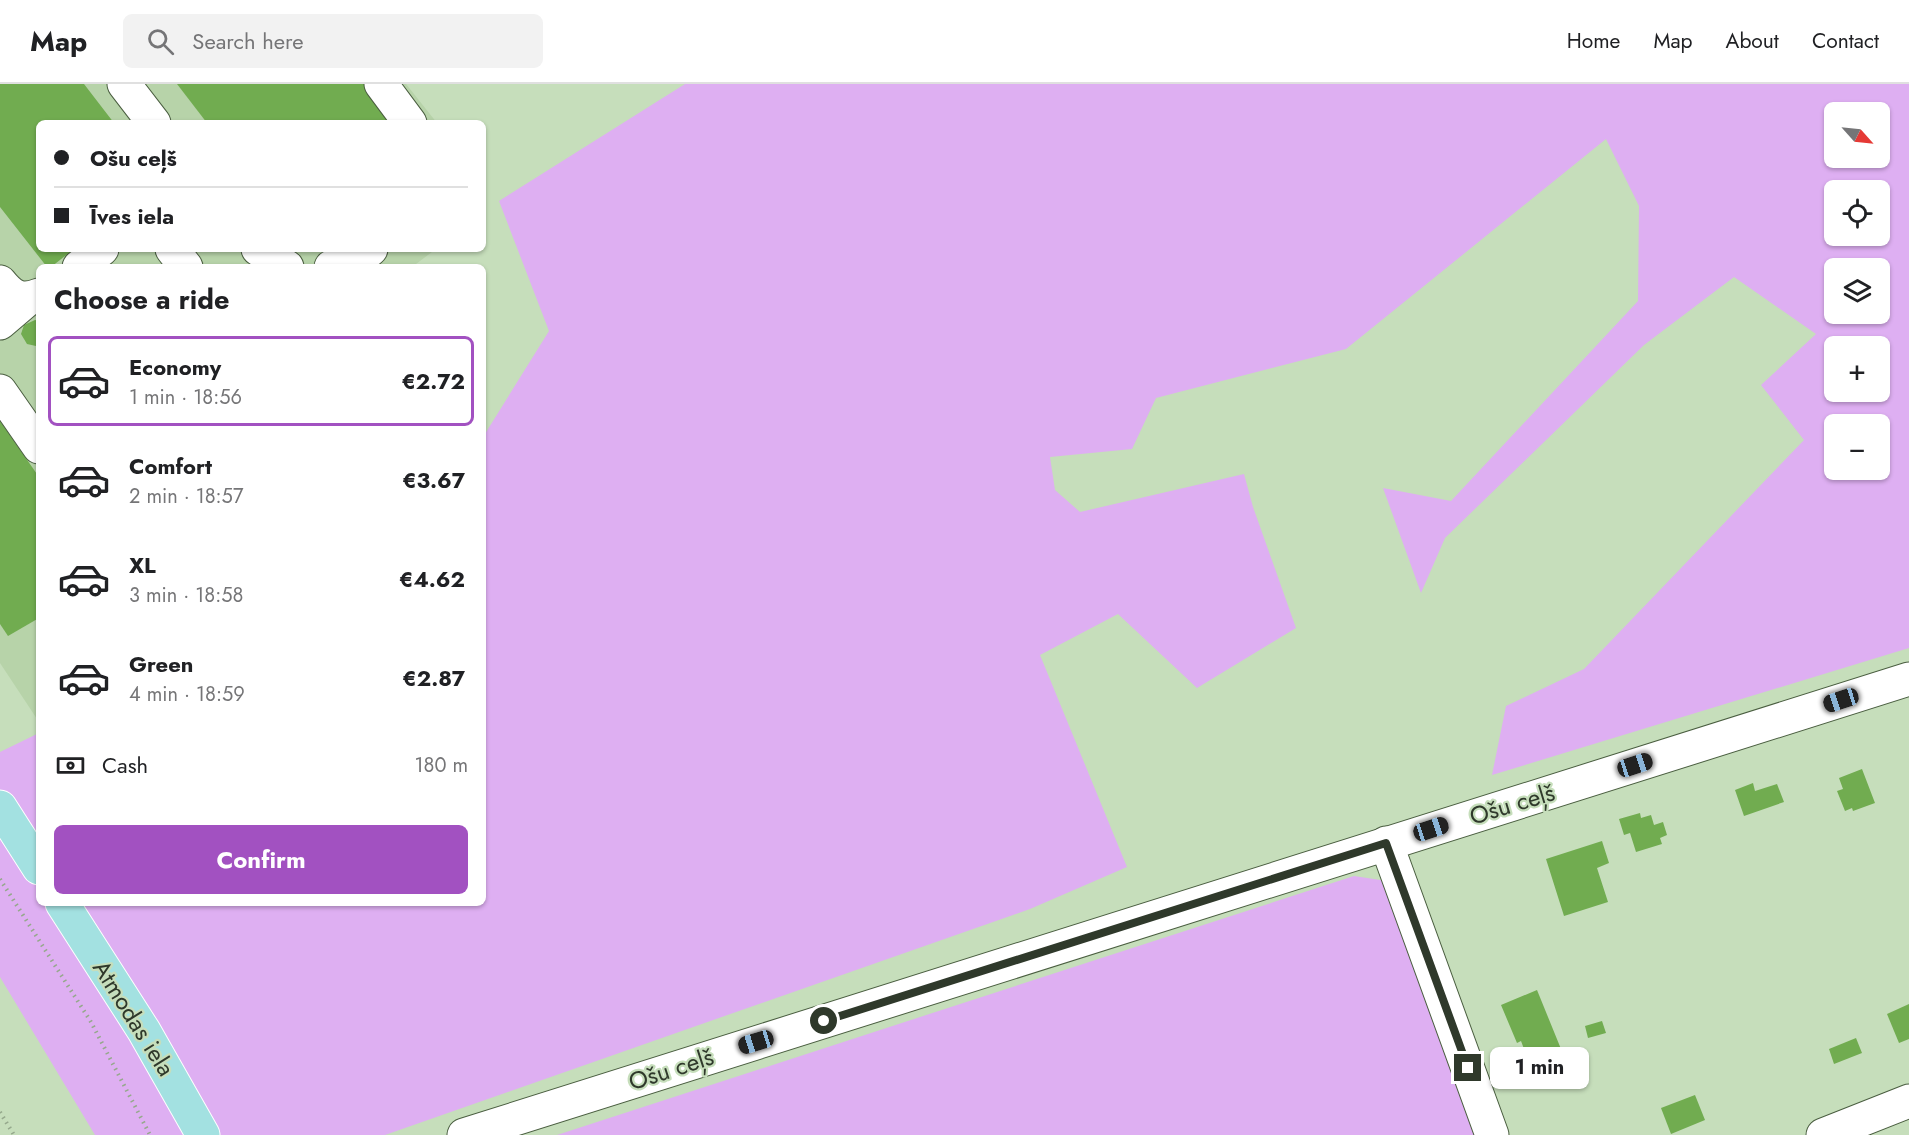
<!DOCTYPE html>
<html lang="en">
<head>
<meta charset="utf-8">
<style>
  :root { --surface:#fff; --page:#f2f2f2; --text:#202124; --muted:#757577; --line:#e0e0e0; --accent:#a251c1 }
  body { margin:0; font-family:Jost,sans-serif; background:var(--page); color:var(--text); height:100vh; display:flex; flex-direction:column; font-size:22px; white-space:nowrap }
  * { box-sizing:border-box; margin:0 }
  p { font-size:20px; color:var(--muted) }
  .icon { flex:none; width:33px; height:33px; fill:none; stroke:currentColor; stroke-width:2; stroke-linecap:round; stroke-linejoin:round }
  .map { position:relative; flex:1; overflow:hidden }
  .side { position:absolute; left:36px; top:180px; width:450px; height:642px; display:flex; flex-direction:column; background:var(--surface); border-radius:9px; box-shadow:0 2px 4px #0004 }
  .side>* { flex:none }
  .banner { position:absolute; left:36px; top:36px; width:450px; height:132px; border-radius:9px; box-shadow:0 2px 4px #0004; display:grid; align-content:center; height:132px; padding:0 18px; background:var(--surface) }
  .needle { width:39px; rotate:117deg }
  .tools { position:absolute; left:1824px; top:18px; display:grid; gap:12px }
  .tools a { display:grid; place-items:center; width:66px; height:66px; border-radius:9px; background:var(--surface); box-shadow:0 2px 4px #0004; font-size:30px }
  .end { position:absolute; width:27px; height:27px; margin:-14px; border:8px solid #2f392b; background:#fff; box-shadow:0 0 0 3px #fff }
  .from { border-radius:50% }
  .bubble { position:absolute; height:42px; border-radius:9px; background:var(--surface); box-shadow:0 2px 4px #0004; font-size:20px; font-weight:700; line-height:42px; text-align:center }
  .car { position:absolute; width:18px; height:36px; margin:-18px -9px; border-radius:8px; box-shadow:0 0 4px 2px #0007; background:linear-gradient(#222 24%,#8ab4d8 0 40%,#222 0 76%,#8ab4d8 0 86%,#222 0) }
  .banner b { display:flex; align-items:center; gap:21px; height:57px; font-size:22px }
  .banner b+b { border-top:2px solid var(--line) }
  .banner i { width:15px; height:15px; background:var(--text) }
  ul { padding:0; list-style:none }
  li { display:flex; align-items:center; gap:18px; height:90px; margin:0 12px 9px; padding:0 6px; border:3px solid transparent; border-radius:9px }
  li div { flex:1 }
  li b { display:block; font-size:22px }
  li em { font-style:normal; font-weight:700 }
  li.on { border-color:var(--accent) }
  li>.icon { width:54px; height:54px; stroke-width:1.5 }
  h2 { padding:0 18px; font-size:27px; line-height:72px }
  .pay { display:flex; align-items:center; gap:15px; height:66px; padding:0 18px; font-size:22px }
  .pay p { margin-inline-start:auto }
  .action { display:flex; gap:12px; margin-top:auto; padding:12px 18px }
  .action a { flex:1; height:69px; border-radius:9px; background:var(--accent); color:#fff; font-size:24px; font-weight:700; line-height:69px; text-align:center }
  header { display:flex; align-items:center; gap:36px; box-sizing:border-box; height:84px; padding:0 30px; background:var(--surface); border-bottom:2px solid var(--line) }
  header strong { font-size:28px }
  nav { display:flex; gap:33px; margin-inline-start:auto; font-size:21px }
  .search { width:420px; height:54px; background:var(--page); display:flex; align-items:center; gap:15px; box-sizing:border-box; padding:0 21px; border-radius:9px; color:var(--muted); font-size:22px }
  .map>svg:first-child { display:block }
  .built { fill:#b7d3a9 }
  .green { fill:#deaff2; fill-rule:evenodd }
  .building { fill:#71ac50 }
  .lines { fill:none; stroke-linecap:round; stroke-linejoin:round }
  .minor-casing { stroke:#4a5e40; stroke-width:35 }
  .major-casing { stroke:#fff; stroke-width:35 }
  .path { stroke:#95a88c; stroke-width:4; stroke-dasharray:1.5 4.5; stroke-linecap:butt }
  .minor { stroke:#fff; stroke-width:33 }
  .major { stroke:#a3e1e1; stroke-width:33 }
  .route { stroke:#2f392b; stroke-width:8 }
  .labels { text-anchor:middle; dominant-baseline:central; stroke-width:4.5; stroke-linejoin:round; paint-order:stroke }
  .street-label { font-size:24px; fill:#2f392b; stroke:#c6debb }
</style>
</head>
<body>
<header>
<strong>Map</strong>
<div class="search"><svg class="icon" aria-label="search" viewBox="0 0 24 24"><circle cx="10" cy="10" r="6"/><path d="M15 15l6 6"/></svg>Search here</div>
<nav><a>Home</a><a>Map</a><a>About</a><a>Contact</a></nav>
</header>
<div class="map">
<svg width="1909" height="1051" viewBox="0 0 1909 1051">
  <rect width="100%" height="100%" fill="#c6debb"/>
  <polygon class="built" points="0,0 406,0 437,39 39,39 39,165 436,165 412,183 39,183 39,638 0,579"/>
  <g class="green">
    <path d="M685,0H1909V564L1492,691L1506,622L1584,585L1804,356L1761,301L1816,250L1734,193L1644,261L1445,454L1421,509L1383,404L1451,417L1638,217L1639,122L1606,55L1346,265L1156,314L1132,365L1050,373L1055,406L1080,428L1244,390L1253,423L1296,544L1197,604L1118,530L1040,571L1127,783L1030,825L385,1051H95L0,893V668L39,649V819H483V353L549,247L499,117ZM1834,28H1880V74H1834ZM1834,106H1880V152H1834ZM1834,184H1880V230H1834ZM1834,262H1880V308H1834ZM1834,340H1880V386H1834Z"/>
    <polygon points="1354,792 1387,797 1480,1051 557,1051"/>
  </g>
  <g class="building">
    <polygon points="0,0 84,0 114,39 39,39 39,165 74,165 51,183 47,183 0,123"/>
    <polygon points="177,0 364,0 393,39 207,39"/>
    <polygon points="35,236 39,237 39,261 36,262 27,260 21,250 24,241"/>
    <polygon points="0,337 39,393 39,534 8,552 0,540"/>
    <polygon points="1862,685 1875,719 1853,727 1852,724 1845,727 1837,707 1843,705 1839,694"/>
    <polygon points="1753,699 1755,707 1777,700 1784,718 1744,732 1735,706"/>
    <polygon points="1640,729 1641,734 1651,731 1654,741 1663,738 1667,751 1660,754 1662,760 1636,768 1630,749 1624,751 1619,735"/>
    <polygon points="1602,757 1609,779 1597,784 1608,818 1564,832 1546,775"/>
    <polygon points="1537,906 1561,965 1529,978 1521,957 1517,959 1501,921"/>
    <polygon points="1909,920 1909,955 1899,959 1887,930"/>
    <polygon points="1602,937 1606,949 1588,954 1585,942"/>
    <polygon points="1856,954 1862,969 1834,980 1829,965"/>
    <polygon points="1695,1011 1705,1036 1671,1050 1661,1024"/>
  </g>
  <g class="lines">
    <defs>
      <g id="minor">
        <polyline points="124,0 154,39"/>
        <polyline points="381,0 410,39"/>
        <polyline points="172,165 186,183"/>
        <polyline points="258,165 287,183"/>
        <polyline points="79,183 102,165"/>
        <polyline points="331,183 361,173 371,165"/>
        <path d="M0,198C12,213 21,218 39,211"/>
        <polyline points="0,239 27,216"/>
        <polyline points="0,307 39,363"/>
        <polyline points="1386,759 1492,1051"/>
        <polyline points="464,1051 1909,595"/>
        <polyline points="1823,1051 1909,1017"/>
      </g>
      <g id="major">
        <polyline points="0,723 39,784"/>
        <polyline points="62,819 144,947 203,1051"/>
      </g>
    </defs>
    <use href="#minor" class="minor-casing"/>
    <use href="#major" class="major-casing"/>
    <g class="path">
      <polyline points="0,795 91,938 150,1051"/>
      <polyline points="0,1028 14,1051"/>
    </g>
    <use href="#minor" class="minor"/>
    <use href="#major" class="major"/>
  </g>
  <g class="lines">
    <polyline class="route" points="824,937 1386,759 1468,984"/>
  </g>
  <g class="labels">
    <g class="street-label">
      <text transform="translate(1512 720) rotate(-17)">Ošu ceļš</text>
      <text transform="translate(134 934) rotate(58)">Atmodas iela</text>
      <text transform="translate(671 985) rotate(-18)">Ošu ceļš</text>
    </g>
  </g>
</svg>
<div class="tools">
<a><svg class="needle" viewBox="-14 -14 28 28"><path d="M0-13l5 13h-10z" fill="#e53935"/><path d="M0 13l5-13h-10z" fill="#757577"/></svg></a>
<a><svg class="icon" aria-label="locate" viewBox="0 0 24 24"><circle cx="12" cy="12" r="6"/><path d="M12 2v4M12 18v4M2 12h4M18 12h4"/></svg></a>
<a><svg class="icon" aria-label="layers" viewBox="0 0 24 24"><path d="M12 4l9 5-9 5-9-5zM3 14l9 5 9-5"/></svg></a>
<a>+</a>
<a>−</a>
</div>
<i class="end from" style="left:824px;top:937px"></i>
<i class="end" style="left:1468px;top:984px"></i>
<div class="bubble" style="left:1490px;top:963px;width:99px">1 min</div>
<i class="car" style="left:1841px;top:616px;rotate:252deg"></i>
<i class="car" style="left:1635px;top:681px;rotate:72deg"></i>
<i class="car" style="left:1431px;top:745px;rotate:72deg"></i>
<i class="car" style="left:756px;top:958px;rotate:253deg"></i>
<div class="banner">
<b><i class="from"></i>Ošu ceļš</b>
<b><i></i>Īves iela</b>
</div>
<section class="side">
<h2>Choose a ride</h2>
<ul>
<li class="on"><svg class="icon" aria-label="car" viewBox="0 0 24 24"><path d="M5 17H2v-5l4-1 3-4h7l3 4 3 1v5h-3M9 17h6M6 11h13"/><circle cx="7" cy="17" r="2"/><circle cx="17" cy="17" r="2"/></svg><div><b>Economy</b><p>1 min · 18:56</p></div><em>€2.72</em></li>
<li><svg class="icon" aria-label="car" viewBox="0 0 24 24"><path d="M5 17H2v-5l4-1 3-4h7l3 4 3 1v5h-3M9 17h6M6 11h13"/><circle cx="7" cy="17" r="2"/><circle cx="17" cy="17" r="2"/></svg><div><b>Comfort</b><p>2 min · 18:57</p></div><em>€3.67</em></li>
<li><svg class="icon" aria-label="car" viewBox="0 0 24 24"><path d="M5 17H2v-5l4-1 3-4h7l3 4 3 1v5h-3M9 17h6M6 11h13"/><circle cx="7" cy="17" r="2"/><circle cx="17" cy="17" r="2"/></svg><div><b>XL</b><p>3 min · 18:58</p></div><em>€4.62</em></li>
<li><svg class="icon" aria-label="car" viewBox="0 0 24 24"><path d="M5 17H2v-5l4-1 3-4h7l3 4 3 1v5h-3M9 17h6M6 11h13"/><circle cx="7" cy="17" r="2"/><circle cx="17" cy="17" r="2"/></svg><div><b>Green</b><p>4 min · 18:59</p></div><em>€2.87</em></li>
</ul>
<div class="pay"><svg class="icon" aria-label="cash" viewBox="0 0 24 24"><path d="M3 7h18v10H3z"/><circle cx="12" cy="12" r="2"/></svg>Cash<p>180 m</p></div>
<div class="action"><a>Confirm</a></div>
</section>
</div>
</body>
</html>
